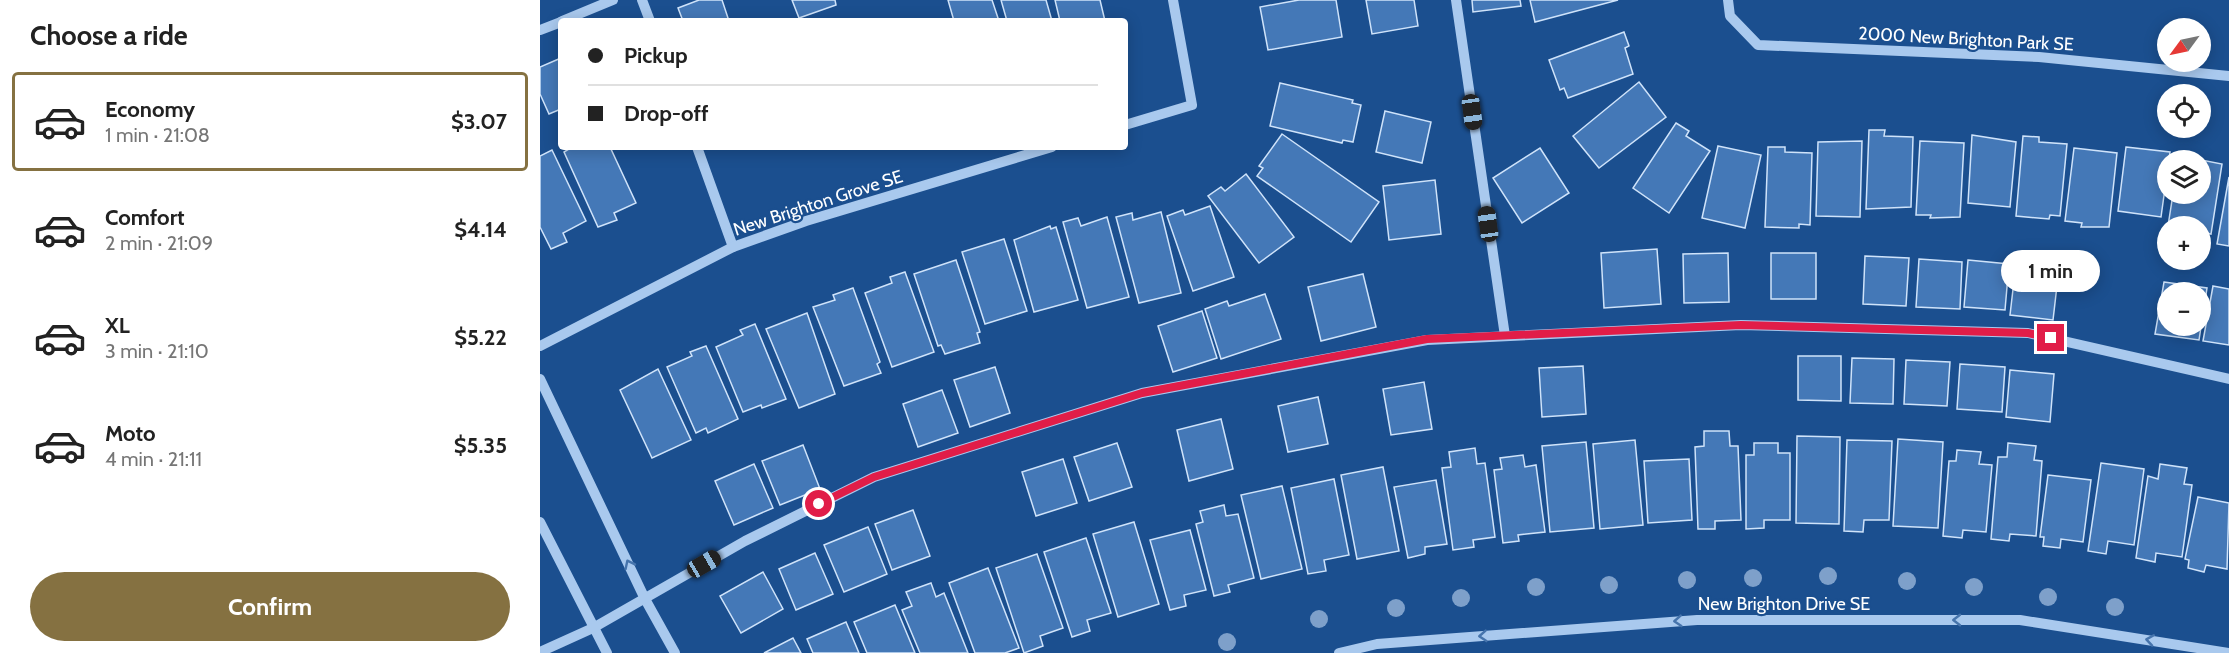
<!DOCTYPE html>
<html lang="en">
<head>
<meta charset="utf-8">
<style>
  :root { --surface:#fff; --page:#f6f6f6; --text:#222; --muted:#767676; --line:#e0e0e0; --accent:#857141 }
  body { margin:0; font-family:Cabin,sans-serif; background:var(--page); color:var(--text); height:100vh; display:flex; flex-direction:column; font-size:22px; white-space:nowrap }
  * { box-sizing:border-box; margin:0 }
  p { font-size:20px; color:var(--muted) }
  .icon { flex:none; width:33px; height:33px; fill:none; stroke:currentColor; stroke-width:2; stroke-linecap:round; stroke-linejoin:round }
  .map { position:relative; flex:1; overflow:hidden }
  .side { display:flex; flex-direction:column; background:var(--surface); width:540px }
  .side>* { flex:none }
  .top-card { position:absolute; left:18px; top:18px; width:570px; height:132px; border-radius:6px; box-shadow:0 3px 15px #0003; display:grid; align-content:center; height:132px; padding:0 30px; background:var(--surface) }
  .needle { width:39px; rotate:237deg }
  .controls { position:absolute; left:1617px; top:18px; display:grid; gap:12px }
  .controls a { display:grid; place-items:center; width:54px; height:54px; border-radius:50%; background:var(--surface); box-shadow:0 3px 15px #0003; font-size:30px }
  .end { position:absolute; width:27px; height:27px; margin:-14px; border:8px solid #e11d48; background:#fff; box-shadow:0 0 0 3px #fff }
  .from { border-radius:50% }
  .bubble { position:absolute; height:42px; border-radius:21px; background:var(--surface); box-shadow:0 3px 15px #0003; font-size:20px; font-weight:700; line-height:42px; text-align:center }
  .car { position:absolute; width:18px; height:36px; margin:-18px -9px; border-radius:8px; box-shadow:0 0 4px 2px #0007; background:linear-gradient(#222 24%,#8ab4d8 0 40%,#222 0 76%,#8ab4d8 0 86%,#222 0) }
  .top-card b { display:flex; align-items:center; gap:21px; height:57px; font-size:22px }
  .top-card b+b { border-top:2px solid var(--line) }
  .top-card i { width:15px; height:15px; background:var(--text) }
  ul { padding:0; list-style:none }
  li { display:flex; align-items:center; gap:18px; height:99px; margin:0 12px 9px; padding:0 18px; border:3px solid transparent; border-radius:6px }
  li div { flex:1 }
  li b { display:block; font-size:22px }
  li em { font-style:normal; font-weight:700 }
  li.active { border-color:var(--accent) }
  li>.icon { width:54px; height:54px; stroke-width:1.5 }
  h2 { padding:0 30px; font-size:27px; line-height:72px }
  .primary-button { display:flex; gap:12px; margin-top:auto; padding:12px 30px }
  .primary-button a { flex:1; height:69px; border-radius:36px; background:var(--accent); color:#fff; font-size:24px; font-weight:700; line-height:69px; text-align:center }
  main { display:flex; flex:1; min-height:0 }
  .map>svg:first-child { display:block }
  .building { fill:#4478b7; stroke:#cfe3fa; stroke-width:1.5; fill-rule:evenodd }
  .lines { fill:none; stroke-linecap:round; stroke-linejoin:round }
  .minor { stroke:#a9c9ee; stroke-width:10 }
  .tree { fill:#7ea0ca }
  .oneway { stroke:#4674ac }
  .route { stroke:#e11d48; stroke-width:8 }
  .labels { text-anchor:middle; dominant-baseline:central; stroke-width:4.5; stroke-linejoin:round; paint-order:stroke }
  .street-label { font-size:18px; fill:#fff; stroke:#1b4f8f }
</style>
</head>
<body>
<main>
<section class="side">
<h2>Choose a ride</h2>
<ul>
<li class="active"><svg class="icon" aria-label="car" viewBox="0 0 24 24"><path d="M5 17H2v-5l4-1 3-4h7l3 4 3 1v5h-3M9 17h6M6 11h13"/><circle cx="7" cy="17" r="2"/><circle cx="17" cy="17" r="2"/></svg><div><b>Economy</b><p>1 min · 21:08</p></div><em>$3.07</em></li>
<li><svg class="icon" aria-label="car" viewBox="0 0 24 24"><path d="M5 17H2v-5l4-1 3-4h7l3 4 3 1v5h-3M9 17h6M6 11h13"/><circle cx="7" cy="17" r="2"/><circle cx="17" cy="17" r="2"/></svg><div><b>Comfort</b><p>2 min · 21:09</p></div><em>$4.14</em></li>
<li><svg class="icon" aria-label="car" viewBox="0 0 24 24"><path d="M5 17H2v-5l4-1 3-4h7l3 4 3 1v5h-3M9 17h6M6 11h13"/><circle cx="7" cy="17" r="2"/><circle cx="17" cy="17" r="2"/></svg><div><b>XL</b><p>3 min · 21:10</p></div><em>$5.22</em></li>
<li><svg class="icon" aria-label="car" viewBox="0 0 24 24"><path d="M5 17H2v-5l4-1 3-4h7l3 4 3 1v5h-3M9 17h6M6 11h13"/><circle cx="7" cy="17" r="2"/><circle cx="17" cy="17" r="2"/></svg><div><b>Moto</b><p>4 min · 21:11</p></div><em>$5.35</em></li>
</ul>
<div class="primary-button"><a>Confirm</a></div>
</section>
<div class="map">
<svg width="1689" height="653" viewBox="0 0 1689 653">
  <rect width="100%" height="100%" fill="#1b4f8f"/>
  <g class="building">
    <polygon points="159,0 182,0 189,21 143,21 138,8"/>
    <polygon points="252,0 295,0 296,5 259,18"/>
    <polygon points="408,0 452,0 459,21 414,21"/>
    <polygon points="461,0 506,0 512,21 467,21"/>
    <polygon points="515,0 560,0 565,21 520,21"/>
    <polygon points="759,0 796,0 802,37 728,50 720,7"/>
    <polygon points="826,0 874,0 878,26 832,34"/>
    <polygon points="932,0 980,0 981,6 933,12"/>
    <polygon points="990,0 1078,0 995,22"/>
    <polygon points="1084,32 1089,46 1085,48 1093,74 1028,98 1024,88 1020,90 1009,60"/>
    <polygon points="21,58 21,109 9,114 0,94 0,67"/>
    <polygon points="1099,82 1126,117 1059,168 1033,136"/>
    <polygon points="740,83 813,100 812,103 821,105 813,142 803,140 802,143 730,126"/>
    <polygon points="845,111 891,122 882,163 836,152"/>
    <polygon points="1136,123 1149,131 1146,136 1170,151 1129,213 1093,188"/>
    <polygon points="1329,130 1345,130 1344,136 1373,137 1371,207 1326,209"/>
    <polygon points="742,134 839,202 811,242 717,176 723,168 719,166"/>
    <polygon points="1432,135 1476,142 1470,207 1428,203"/>
    <polygon points="1483,136 1499,137 1499,142 1527,144 1520,216 1510,215 1509,219 1476,216"/>
    <polygon points="1322,141 1320,217 1276,216 1278,142"/>
    <polygon points="1380,141 1424,143 1420,217 1390,218 1391,215 1376,215"/>
    <polygon points="1178,146 1221,155 1205,228 1162,218"/>
    <polygon points="32,147 70,147 96,203 74,213 77,220 58,227 24,152"/>
    <polygon points="1228,147 1245,147 1245,152 1272,153 1270,225 1259,224 1259,228 1225,227"/>
    <polygon points="1586,147 1630,152 1621,217 1578,211"/>
    <polygon points="1000,148 1029,193 982,223 953,178"/>
    <polygon points="1534,148 1577,153 1569,227 1541,227 1542,223 1525,221"/>
    <polygon points="12,150 46,221 23,233 27,242 11,249 0,227 0,156"/>
    <polygon points="1640,152 1657,155 1656,159 1682,164 1671,234 1660,232 1660,226 1628,226 1633,194 1660,194 1660,160 1638,160"/>
    <polygon points="706,174 754,237 719,263 668,196 681,187 685,191"/>
    <polygon points="1689,177 1689,246 1677,244"/>
    <polygon points="895,180 901,234 849,240 843,186"/>
    <polygon points="670,206 694,277 653,291 627,216 643,210 645,215"/>
    <polygon points="621,212 641,293 599,303 576,217 592,213 593,220"/>
    <polygon points="567,217 589,297 547,308 523,222 538,218 541,226"/>
    <polygon points="510,226 511,229 516,227 538,300 494,312 474,240"/>
    <polygon points="464,239 487,311 445,324 422,252"/>
    <polygon points="1117,249 1121,304 1064,308 1061,253"/>
    <polygon points="1188,253 1189,302 1144,303 1143,254"/>
    <rect x="1231" y="253" width="45" height="46"/>
    <polygon points="1325,256 1369,258 1366,306 1323,304"/>
    <polygon points="1379,259 1422,262 1420,309 1376,307"/>
    <polygon points="416,260 440,332 437,333 440,343 405,354 401,345 398,346 374,274"/>
    <polygon points="1428,260 1469,264 1465,310 1424,307"/>
    <polygon points="365,272 394,352 352,367 325,293 352,283 350,277"/>
    <polygon points="1475,272 1518,277 1513,320 1470,315"/>
    <polygon points="823,274 836,327 781,341 768,287"/>
    <path d="M1624,282L1667,288L1659,340L1615,334ZM1628,292H1660V326H1628Z"/>
    <polygon points="1673,286 1689,289 1689,345 1663,341"/>
    <polygon points="313,288 340,362 337,364 341,373 304,386 273,307 295,300 293,295"/>
    <polygon points="725,294 741,339 681,359 665,309 687,301 689,306"/>
    <polygon points="662,311 677,358 633,372 618,326"/>
    <polygon points="267,313 295,394 259,408 226,329"/>
    <polygon points="215,324 246,399 222,408 221,405 203,412 176,347 203,335 200,330"/>
    <polygon points="166,346 198,419 168,433 166,428 156,433 127,367 152,356 150,352"/>
    <polygon points="1258,356 1301,356 1301,401 1258,400"/>
    <polygon points="1312,358 1354,359 1353,404 1310,403"/>
    <polygon points="1366,360 1410,362 1407,406 1364,404"/>
    <polygon points="1420,364 1465,367 1462,412 1417,409"/>
    <polygon points="1043,366 1046,414 1002,417 999,368"/>
    <polygon points="455,367 470,413 430,427 414,380"/>
    <polygon points="118,369 151,440 112,458 80,390"/>
    <polygon points="1470,370 1514,374 1510,422 1466,417"/>
    <polygon points="884,382 892,429 851,435 843,389"/>
    <polygon points="402,390 418,433 378,447 363,404"/>
    <polygon points="778,397 788,444 748,452 738,406"/>
    <polygon points="681,419 693,469 649,481 637,430"/>
    <polygon points="1164,431 1189,431 1190,446 1198,446 1201,520 1175,521 1175,529 1158,529 1155,447 1164,446"/>
    <polygon points="1257,436 1300,437 1299,524 1256,523"/>
    <polygon points="1358,439 1403,442 1398,528 1353,526"/>
    <polygon points="1095,440 1103,525 1060,529 1053,444"/>
    <polygon points="1307,440 1352,441 1349,520 1324,520 1323,532 1304,531"/>
    <polygon points="1046,442 1054,528 1010,532 1002,446"/>
    <polygon points="577,443 592,487 549,501 534,457"/>
    <polygon points="1214,443 1238,443 1238,453 1250,453 1250,520 1224,520 1224,528 1206,529 1206,455 1214,455"/>
    <polygon points="1468,443 1496,446 1494,460 1502,461 1496,536 1470,534 1469,541 1451,539 1458,457 1467,457"/>
    <polygon points="263,445 280,489 240,505 222,461"/>
    <polygon points="935,448 937,464 945,463 955,537 933,540 934,547 913,550 902,468 911,467 909,452"/>
    <polygon points="1417,450 1441,452 1439,464 1452,465 1446,532 1423,530 1422,538 1403,536 1409,461 1416,461"/>
    <polygon points="983,455 985,467 996,465 1005,532 978,535 979,541 963,543 954,470 962,469 960,458"/>
    <polygon points="523,459 537,503 496,516 482,472"/>
    <polygon points="1149,459 1152,520 1108,523 1104,461"/>
    <polygon points="1561,463 1604,469 1594,545 1568,541 1566,554 1548,551"/>
    <polygon points="214,464 233,508 194,525 175,481"/>
    <polygon points="1620,464 1647,468 1644,484 1652,485 1642,557 1616,553 1615,562 1596,558 1608,476 1618,479"/>
    <polygon points="843,467 859,551 817,559 801,475"/>
    <polygon points="1508,475 1551,480 1543,542 1521,539 1520,548 1503,546 1504,537 1500,537"/>
    <polygon points="794,479 809,555 784,560 786,571 768,574 751,488"/>
    <polygon points="896,480 907,544 885,547 885,554 868,558 854,487"/>
    <polygon points="742,486 762,569 721,579 701,495"/>
    <polygon points="1658,497 1689,503 1687,569 1666,565 1664,572 1648,568 1649,560 1645,559"/>
    <polygon points="684,505 686,516 698,514 714,578 688,585 690,592 674,596 656,524 663,522 660,511"/>
    <polygon points="373,510 390,556 352,570 335,524"/>
    <polygon points="594,522 619,604 578,617 553,534"/>
    <polygon points="328,527 347,574 304,592 284,545"/>
    <polygon points="650,530 666,590 644,595 646,606 630,610 610,540"/>
    <polygon points="546,538 571,613 547,620 550,631 532,637 504,552"/>
    <polygon points="275,553 293,594 256,610 239,569"/>
    <polygon points="497,554 523,628 500,636 503,646 484,653 456,568"/>
    <polygon points="448,568 479,648 465,653 435,653 409,583"/>
    <polygon points="223,572 243,609 201,633 180,596"/>
    <polygon points="391,583 396,597 404,593 428,653 380,653 362,610 372,606 366,592"/>
    <polygon points="355,605 375,653 327,653 314,622"/>
    <polygon points="306,622 319,653 273,653 267,639"/>
    <polygon points="253,638 261,653 224,653"/>
  </g>
  <g class="lines">
    <g class="minor">
      <polyline points="102,0 110,21"/>
      <polyline points="916,0 965,336"/>
      <polyline points="1188,0 1190,16 1218,45 1499,57 1689,76"/>
      <polyline points="22,21 73,0"/>
      <polyline points="0,30 21,22"/>
      <polyline points="585,125 652,105 633,0"/>
      <polyline points="157,147 193,247"/>
      <polyline points="0,346 193,247 266,221 512,147"/>
      <polyline points="0,379 105,599 135,653"/>
      <polyline points="0,522 67,653"/>
      <polyline points="0,652 53,628 205,541 334,477 602,393 887,340 1201,325 1488,333 1689,379"/>
      <polyline points="799,653 837,644 1157,620 1480,620 1689,653"/>
    </g>
  </g>
  <g class="tree">
    <circle cx="1288" cy="576" r="9"/>
    <circle cx="1213" cy="578" r="9"/>
    <circle cx="1147" cy="580" r="9"/>
    <circle cx="1367" cy="581" r="9"/>
    <circle cx="1069" cy="585" r="9"/>
    <circle cx="996" cy="587" r="9"/>
    <circle cx="1434" cy="587" r="9"/>
    <circle cx="1508" cy="597" r="9"/>
    <circle cx="921" cy="598" r="9"/>
    <circle cx="1575" cy="607" r="9"/>
    <circle cx="856" cy="608" r="9"/>
    <circle cx="779" cy="619" r="9"/>
    <circle cx="687" cy="642" r="9"/>
  </g>
  <defs><path id="oneway-chevron" d="M-2-3.5L2.5 0L-2 3.5" fill="none" stroke-width="1.6" stroke-linecap="round" stroke-linejoin="round" transform="scale(1.5)"/></defs>
  <g class="oneway">
    <use href="#oneway-chevron" transform="translate(89 564) rotate(-116)"/>
    <use href="#oneway-chevron" transform="translate(1417 620) rotate(-180)"/>
    <use href="#oneway-chevron" transform="translate(1138 621) rotate(176)"/>
    <use href="#oneway-chevron" transform="translate(943 636) rotate(176)"/>
    <use href="#oneway-chevron" transform="translate(1610 640) rotate(-171)"/>
  </g>
  <g class="lines">
    <polyline class="route" points="279,504 334,477 602,393 887,339 1201,325 1488,333 1511,338"/>
  </g>
  <g class="labels">
    <g class="street-label">
      <text transform="translate(1426 39) rotate(3)">2000 New Brighton Park SE</text>
      <text transform="translate(278 203) rotate(-18)">New Brighton Grove SE</text>
      <text x="1244" y="604">New Brighton Drive SE</text>
    </g>
  </g>
</svg>
<div class="controls">
<a><svg class="needle" viewBox="-14 -14 28 28"><path d="M0-13l5 13h-10z" fill="#e53935"/><path d="M0 13l5-13h-10z" fill="#767676"/></svg></a>
<a><svg class="icon" aria-label="locate" viewBox="0 0 24 24"><circle cx="12" cy="12" r="6"/><path d="M12 2v4M12 18v4M2 12h4M18 12h4"/></svg></a>
<a><svg class="icon" aria-label="layers" viewBox="0 0 24 24"><path d="M12 4l9 5-9 5-9-5zM3 14l9 5 9-5"/></svg></a>
<a>+</a>
<a>−</a>
</div>
<i class="end from" style="left:279px;top:504px"></i>
<i class="end" style="left:1511px;top:338px"></i>
<div class="bubble" style="left:1461px;top:250px;width:99px">1 min</div>
<i class="car" style="left:932px;top:112px;rotate:172deg"></i>
<i class="car" style="left:948px;top:224px;rotate:352deg"></i>
<i class="car" style="left:164px;top:564px;rotate:60deg"></i>
<div class="top-card">
<b><i class="from"></i>Pickup</b>
<b><i></i>Drop-off</b>
</div>
</div>
</main>
</body>
</html>
